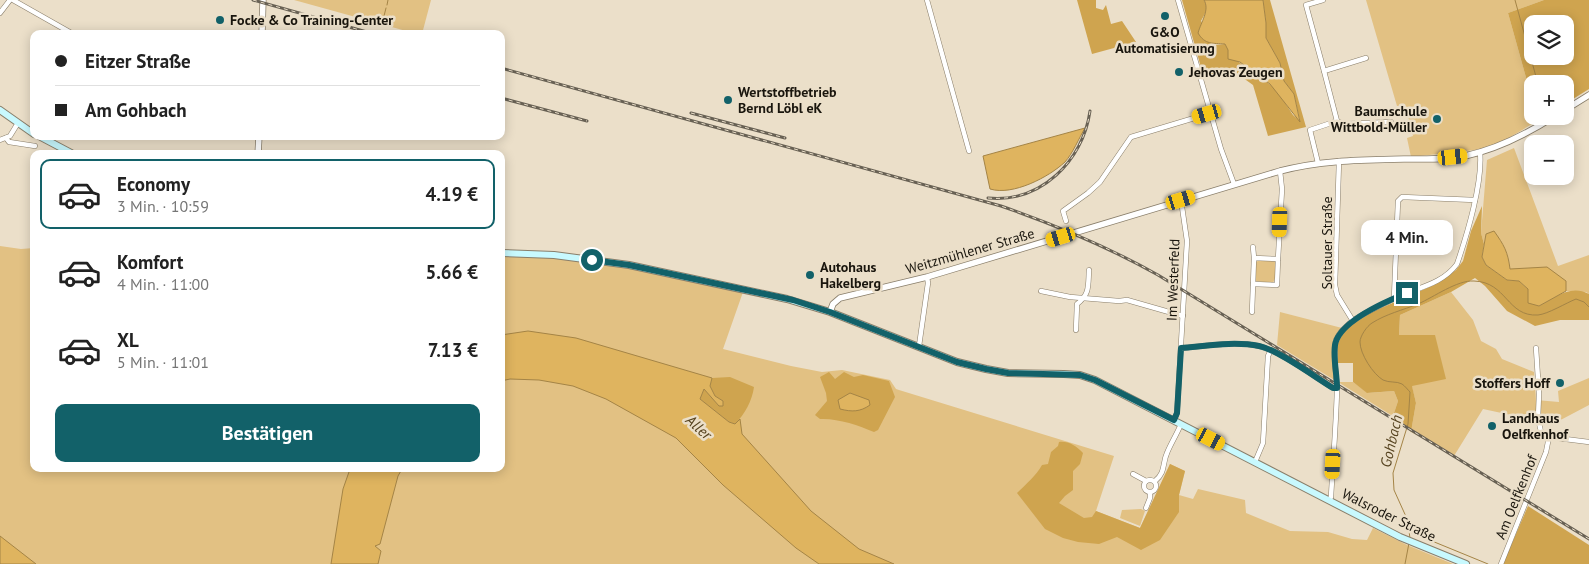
<!DOCTYPE html>
<html lang="de">
<head>
<meta charset="utf-8">
<style>
  :root { --surface:#fff; --page:#f6f6f6; --text:#222; --muted:#767676; --line:#e0e0e0; --accent:#126169 }
  body { margin:0; font-family:"PT Sans",sans-serif; background:var(--page); color:var(--text); height:100vh; display:flex; flex-direction:column; font-size:19px; white-space:nowrap }
  * { box-sizing:border-box; margin:0 }
  p { font-size:16px; color:var(--muted) }
  .icon { flex:none; width:28px; height:28px; fill:none; stroke:currentColor; stroke-width:2; stroke-linecap:round; stroke-linejoin:round }
  .map { position:relative; flex:1; overflow:hidden }
  .sheet { position:absolute; left:30px; top:150px; width:475px; height:322px; display:flex; flex-direction:column; background:var(--surface); border-radius:10px; box-shadow:0 2px 12px #0003 }
  .sheet>* { flex:none }
  .banner { position:absolute; left:30px; top:30px; width:475px; height:110px; border-radius:10px; box-shadow:0 2px 12px #0003; display:grid; align-content:center; height:110px; padding:0 25px; background:var(--surface) }
  .buttons { position:absolute; left:1524px; top:15px; display:grid; gap:10px }
  .buttons a { display:grid; place-items:center; width:50px; height:50px; border-radius:10px; background:var(--surface); box-shadow:0 2px 12px #0003; font-size:25px }
  .end { position:absolute; width:22px; height:22px; margin:-11px; border:6px solid #126169; background:#fff; box-shadow:0 0 0 2px #fff }
  .from { border-radius:50% }
  .bubble { position:absolute; height:35px; border-radius:10px; background:var(--surface); box-shadow:0 2px 12px #0003; font-size:16px; font-weight:700; line-height:35px; text-align:center }
  .car { position:absolute; width:15px; height:30px; margin:-15px -8px; border-radius:6px; box-shadow:0 0 4px 1px #0007; background:linear-gradient(#f5c518 24%,#345 0 40%,#f5c518 0 76%,#345 0 86%,#f5c518 0) }
  .banner b { display:flex; align-items:center; gap:18px; height:48px; font-size:19px }
  .banner b+b { border-top:1px solid var(--line) }
  .banner i { width:12px; height:12px; background:var(--text) }
  ul { padding:9px 0 0; list-style:none }
  li { display:flex; align-items:center; gap:15px; height:70px; margin:0 10px 8px; padding:0 15px; border:2px solid transparent; border-radius:10px }
  li div { flex:1 }
  li b { display:block; font-size:19px }
  li em { font-style:normal; font-weight:700 }
  li.active { border-color:var(--accent) }
  li>.icon { width:45px; height:45px; stroke-width:1.5 }
  .button { display:flex; gap:10px; margin-top:auto; padding:10px 25px }
  .button a { flex:1; height:58px; border-radius:10px; background:var(--accent); color:#fff; font-size:20px; font-weight:700; line-height:58px; text-align:center }
  .map>svg:first-child { display:block }
  .green { fill:#e2c183 }
  .forest { fill:#cfa44f; fill-rule:evenodd }
  .water { fill:#dfb45f; stroke:#a48446 }
  .lines { fill:none; stroke-linecap:round; stroke-linejoin:round }
  .stream { stroke:#a48446; stroke-width:1 }
  .minor-casing { stroke:#897e6a; stroke-width:5.5 }
  .tertiary-casing { stroke:#897e6a; stroke-width:7 }
  .secondary-casing { stroke:#897e6a; stroke-width:8 }
  .minor { stroke:#fff; stroke-width:4.5 }
  .tertiary { stroke:#fff; stroke-width:5.5 }
  .secondary { stroke:#c8f9fe; stroke-width:6 }
  .rail-casing { stroke:#686154; stroke-width:3 }
  .rail { stroke:#ebdfc9; stroke-width:1; stroke-dasharray:4; stroke-linecap:butt }
  .route { stroke:#126169; stroke-width:6 }
  .poi-dot { fill:#126169; stroke:#ebdfc9; stroke-width:2 }
  .labels { text-anchor:middle; dominant-baseline:central; stroke-width:5; stroke-linejoin:round; paint-order:stroke }
  .poi-label { font-size:14px; font-weight:bold; fill:#19150d; stroke:#ebdfc9; text-anchor:start }
  .street-label { font-size:14px; fill:#19150d; stroke:#ebdfc9 }
  .water-label { font-size:15px; font-style:italic; fill:#56431f; stroke:#ebdfc9 }
</style>
</head>
<body>
<div class="map">
<svg width="1589" height="564" viewBox="0 0 1589 564">
  <rect width="100%" height="100%" fill="#ebdfc9"/>
  <g class="green">
    <polygon points="294,0 431,0 422,34 417,34"/>
    <polygon points="1366,0 1544,0 1508,13 1532,99 1532,116 1537,116 1539,120 1500,143 1483,149 1411,157 1407,138 1413,136 1405,105 1397,106"/>
    <path d="M1514,148L1558,266L1589,255V294L1586,292L1566,291V281L1519,269H1510C1509,253 1503,244 1494,232L1486,234L1484,244L1481,233L1487,160Z"/>
    <polygon points="0,246 21,249 34,248 34,469 501,469 501,255 554,257 629,268 743,292 723,349 791,366 822,372 842,370 890,380 896,389 899,390 1114,456 1096,511 1140,528 1170,464 1185,471 1179,495 1193,499 1198,489 1245,500 1246,513 1290,531 1328,532 1352,539 1367,540 1373,528 1407,545 1453,564 0,564"/>
    <polygon points="1259,260 1275,261 1277,264 1275,278 1273,283 1255,281 1255,263"/>
    <polygon points="1451,292 1473,320 1481,341 1496,349 1502,359 1534,372 1536,400 1559,402 1558,391 1589,378 1589,405 1553,424 1483,409 1454,456 1411,432 1416,403 1399,335 1400,315"/>
    <polygon points="1280,312 1342,328 1337,337 1336,381 1277,345"/>
    <polygon points="1338,382 1353,382 1368,393 1394,391 1398,401 1394,413 1391,415"/>
    <polygon points="1141,509 1145,511 1140,526 1120,518 1122,510"/>
  </g>
  <g class="forest">
    <polygon points="1077,0 1096,0 1096,8 1103,10 1106,5 1111,24 1122,21 1136,42 1092,54"/>
    <path d="M1182,0H1204C1209,9 1205,13 1201,21L1214,45L1225,44L1236,60L1276,89L1293,115L1300,121L1294,94L1284,81L1280,63L1266,38V23L1263,0H1270L1306,127L1268,136L1253,85L1232,70L1204,78Z"/>
    <path d="M1544,0H1589V89L1565,104V84H1532V99L1508,13ZM1532,24H1565V56H1532Z"/>
    <path d="M1482,206L1481,233L1484,244L1482,257L1486,265L1507,280L1519,281L1528,289L1539,306C1555,297 1571,284 1589,294V320H1560L1535,326L1507,311L1485,286L1475,278L1451,292L1400,315L1399,335H1435L1446,379L1412,386L1416,403L1411,432L1394,413L1398,401L1394,391L1367,393L1353,382V363H1338L1337,345L1345,329L1372,312L1434,285L1456,270L1463,261L1471,231Z"/>
    <path d="M829,372L835,379L844,372L854,377L863,375L889,381L895,397L878,430L874,432C858,425 837,418 820,419L815,415L827,401L826,393L820,377Z"/>
    <path d="M730,377L754,387C752,401 745,414 735,424L729,422L700,399L704,389L719,406L723,401L715,396L710,386L712,378Z"/>
    <path d="M1059,442C1069,441 1076,446 1083,453L1080,464L1073,471V490L1065,496L1059,503L1084,518L1092,517L1096,511L1140,528L1170,464L1185,471L1179,495V512L1160,540L1141,550L1117,537L1099,544L1078,542L1063,538L1045,529L1017,493C1026,484 1036,476 1042,465L1048,464L1051,452L1058,446Z"/>
    <polygon points="1528,506 1589,545 1589,564 1503,564"/>
  </g>
  <g class="water">
    <path d="M1204,0H1263L1266,23V38L1280,63L1284,81L1294,94L1300,122L1270,84L1254,73L1240,62L1228,59V50L1225,44C1213,43 1205,45 1198,33C1201,22 1210,10 1204,0Z"/>
    <path d="M1085,128C1079,138 1073,153 1065,162C1049,177 1013,196 990,189L983,156Z"/>
    <path d="M1494,231C1504,245 1508,252 1510,269L1547,267L1566,281V291L1539,306L1528,303V289L1519,281L1507,280L1486,265L1482,257L1486,234Z"/>
    <polygon points="528,331 576,338 712,378 710,386 715,396 723,401 723,406 719,406 704,389 700,399 729,422 735,424 740,419 742,434 811,511 859,549 894,564 819,564 796,548 723,485 676,438 606,399 573,386 539,380 510,379 501,381 501,335"/>
    <path d="M850,393L869,400L870,405C860,412 852,412 840,409L838,400Z"/>
    <polygon points="350,469 402,469 398,476 380,544 375,546 381,551 378,564 331,564 343,489"/>
    <polygon points="0,536 36,564 0,564"/>
  </g>
  <g class="lines">
    <g class="stream">
      <polyline points="1515,0 1538,84"/>
      <polyline points="387,5 388,0"/>
      <polyline points="383,20 386,8"/>
      <polyline points="1410,532 1488,564"/>
      <path d="M1410,539L1408,521L1394,490L1393,473L1408,424L1410,392C1408,390 1405,386 1402,384C1397,381 1389,383 1383,380C1373,374 1360,354 1360,342C1360,336 1367,326 1372,323C1386,314 1403,310 1418,304C1434,297 1457,280 1474,281C1507,282 1507,317 1538,315C1548,314 1566,303 1576,299L1584,302L1589,307"/>
      <polyline points="1405,564 1409,543"/>
    </g>
    <defs>
      <g id="minor">
        <polyline points="13,0 73,34"/>
        <polyline points="927,0 969,151"/>
        <polyline points="1178,0 1221,149 1234,184"/>
        <polyline points="1323,0 1306,5 1324,71"/>
        <polyline points="0,13 10,0"/>
        <polyline points="1337,121 1324,71 1366,58"/>
        <polyline points="6,138 9,142 35,146"/>
        <polyline points="0,140 10,136 18,123"/>
        <polyline points="1339,161 1335,285 1337,295 1353,321"/>
        <polyline points="1318,163 1310,130 1337,121 1344,124 1391,122"/>
        <polyline points="1066,221 1063,211 1088,193 1100,182 1131,137 1211,113"/>
        <polyline points="1253,247 1254,258"/>
        <polyline points="1253,284 1277,285 1278,259"/>
        <polyline points="1041,291 1070,297 1119,301 1127,300 1183,316"/>
        <polyline points="1394,298 1398,201 1402,197 1475,200"/>
        <polyline points="1252,312 1254,258 1278,259 1282,189 1280,171"/>
        <path d="M1076,330L1077,304C1090,294 1088,286 1089,270"/>
        <polyline points="919,346 928,283 927,277"/>
        <path d="M1181,348C1206,346 1234,341 1259,346C1278,350 1315,377 1333,388H1337"/>
        <polyline points="1536,348 1539,394 1538,418 1541,432 1549,437 1589,442"/>
        <polyline points="1174,420 1177,413 1187,241 1181,200"/>
        <polyline points="1255,462 1263,443 1268,356 1271,350"/>
        <polyline points="1133,474 1146,481"/>
        <circle cx="1150" cy="486" r="6"/>
        <path d="M1155,481C1166,472 1162,464 1167,453C1171,443 1177,434 1181,424"/>
        <path d="M1329,500L1331,497C1333,461 1336,426 1337,390C1337,377 1332,352 1336,340C1345,320 1372,310 1391,300C1413,288 1441,286 1457,264C1467,235 1483,182 1480,152"/>
        <polyline points="1146,508 1150,498 1150,492"/>
        <polyline points="1501,564 1546,452 1549,437"/>
      </g>
      <g id="tertiary">
        <polyline points="262,34 263,0"/>
        <polyline points="1565,110 1589,95"/>
        <polyline points="258,154 259,136"/>
        <path d="M830,312L833,304L840,298L927,277L1280,171C1321,160 1362,160 1404,159C1425,159 1445,160 1465,156C1498,149 1527,134 1555,116"/>
      </g>
      <g id="secondary">
        <polyline points="0,110 34,134"/>
        <polyline points="39,136 73,154"/>
        <polyline points="501,253 554,255 629,265 787,299 830,312 957,362 986,369 1008,373 1064,374 1080,375 1095,380 1400,537 1466,564"/>
      </g>
    </defs>
    <use href="#minor" class="minor-casing"/>
    <use href="#tertiary" class="tertiary-casing"/>
    <use href="#secondary" class="secondary-casing"/>
    <use href="#minor" class="minor"/>
    <use href="#tertiary" class="tertiary"/>
    <use href="#secondary" class="secondary"/>
    <defs>
      <g id="rail">
        <polyline points="253,0 374,34"/>
        <path d="M501,68L1001,206C1056,225 1108,247 1158,275L1589,539"/>
        <polyline points="501,98 587,121"/>
        <polyline points="691,113 785,138"/>
        <path d="M988,198C1041,203 1083,161 1090,111"/>
      </g>
    </defs>
    <use href="#rail" class="rail-casing"/>
    <use href="#rail" class="rail"/>
  </g>
  <g class="lines">
    <path class="route" d="M592,260L629,265L793,300L830,312L957,362L986,369L1008,373L1080,375L1095,380L1174,420L1177,413L1181,348C1206,346 1234,341 1259,346C1278,350 1315,377 1333,388H1337C1337,374 1333,358 1335,345C1339,321 1387,301 1407,293"/>
  </g>
  <g class="poi-dot">
    <circle cx="1165" cy="16" r="5"/>
    <circle cx="220" cy="20" r="5"/>
    <circle cx="1179" cy="72" r="5"/>
    <circle cx="728" cy="100" r="5"/>
    <circle cx="1437" cy="119" r="5"/>
    <circle cx="810" cy="275" r="5"/>
    <circle cx="1560" cy="383" r="5"/>
    <circle cx="1492" cy="426" r="5"/>
  </g>
  <g class="labels">
    <g class="poi-label">
      <text x="230" y="20">Focke &amp; Co Training-Center</text>
      <text x="1165" y="32" text-anchor="middle">G&amp;O<tspan x="1165" dy="16">Automatisierung</tspan></text>
      <text x="1189" y="72">Jehovas Zeugen</text>
      <text x="738" y="92">Wertstoffbetrieb<tspan x="738" dy="16">Bernd Löbl eK</tspan></text>
      <text x="1427" y="111" text-anchor="end">Baumschule<tspan x="1427" dy="16">Wittbold-Müller</tspan></text>
      <text x="820" y="267">Autohaus<tspan x="820" dy="16">Hakelberg</tspan></text>
      <text x="1550" y="383" text-anchor="end">Stoffers Hoff</text>
      <text x="1502" y="418">Landhaus<tspan x="1502" dy="16">Oelfkenhof</tspan></text>
    </g>
    <g class="street-label">
      <text transform="translate(1327 243) rotate(-90)">Soltauer Straße</text>
      <text transform="translate(970 251) rotate(-16)">Weitzmühlener Straße</text>
      <text transform="translate(1173 280) rotate(-88)">Im Westerfeld</text>
      <text transform="translate(1516 497) rotate(-68)">Am Oelfkenhof</text>
      <text transform="translate(1389 515) rotate(26)">Walsroder Straße</text>
    </g>
    <g class="water-label">
      <text transform="translate(699 427) rotate(42)">Aller</text>
      <text transform="translate(1391 441) rotate(-77)">Gohbach</text>
    </g>
  </g>
</svg>
<div class="buttons">
<a><svg class="icon" aria-label="layers" viewBox="0 0 24 24"><path d="M12 4l9 5-9 5-9-5zM3 14l9 5 9-5"/></svg></a>
<a>+</a>
<a>−</a>
</div>
<i class="end from" style="left:592px;top:260px"></i>
<i class="end" style="left:1407px;top:293px"></i>
<div class="bubble" style="left:1361px;top:220px;width:92px">4 Min.</div>
<i class="car" style="left:1207px;top:114px;rotate:254deg"></i>
<i class="car" style="left:1453px;top:157px;rotate:84deg"></i>
<i class="car" style="left:1181px;top:200px;rotate:73deg"></i>
<i class="car" style="left:1280px;top:222px;rotate:182deg"></i>
<i class="car" style="left:1061px;top:237px;rotate:253deg"></i>
<i class="car" style="left:1211px;top:439px;rotate:117deg"></i>
<i class="car" style="left:1333px;top:464px;rotate:183deg"></i>
<div class="banner">
<b><i class="from"></i>Eitzer Straße</b>
<b><i></i>Am Gohbach</b>
</div>
<section class="sheet">
<ul>
<li class="active"><svg class="icon" aria-label="car" viewBox="0 0 24 24"><path d="M5 17H2v-5l4-1 3-4h7l3 4 3 1v5h-3M9 17h6M6 11h13"/><circle cx="7" cy="17" r="2"/><circle cx="17" cy="17" r="2"/></svg><div><b>Economy</b><p>3 Min. · 10:59</p></div><em>4.19 €</em></li>
<li><svg class="icon" aria-label="car" viewBox="0 0 24 24"><path d="M5 17H2v-5l4-1 3-4h7l3 4 3 1v5h-3M9 17h6M6 11h13"/><circle cx="7" cy="17" r="2"/><circle cx="17" cy="17" r="2"/></svg><div><b>Komfort</b><p>4 Min. · 11:00</p></div><em>5.66 €</em></li>
<li><svg class="icon" aria-label="car" viewBox="0 0 24 24"><path d="M5 17H2v-5l4-1 3-4h7l3 4 3 1v5h-3M9 17h6M6 11h13"/><circle cx="7" cy="17" r="2"/><circle cx="17" cy="17" r="2"/></svg><div><b>XL</b><p>5 Min. · 11:01</p></div><em>7.13 €</em></li>
</ul>
<div class="button"><a>Bestätigen</a></div>
</section>
</div>
</body>
</html>
